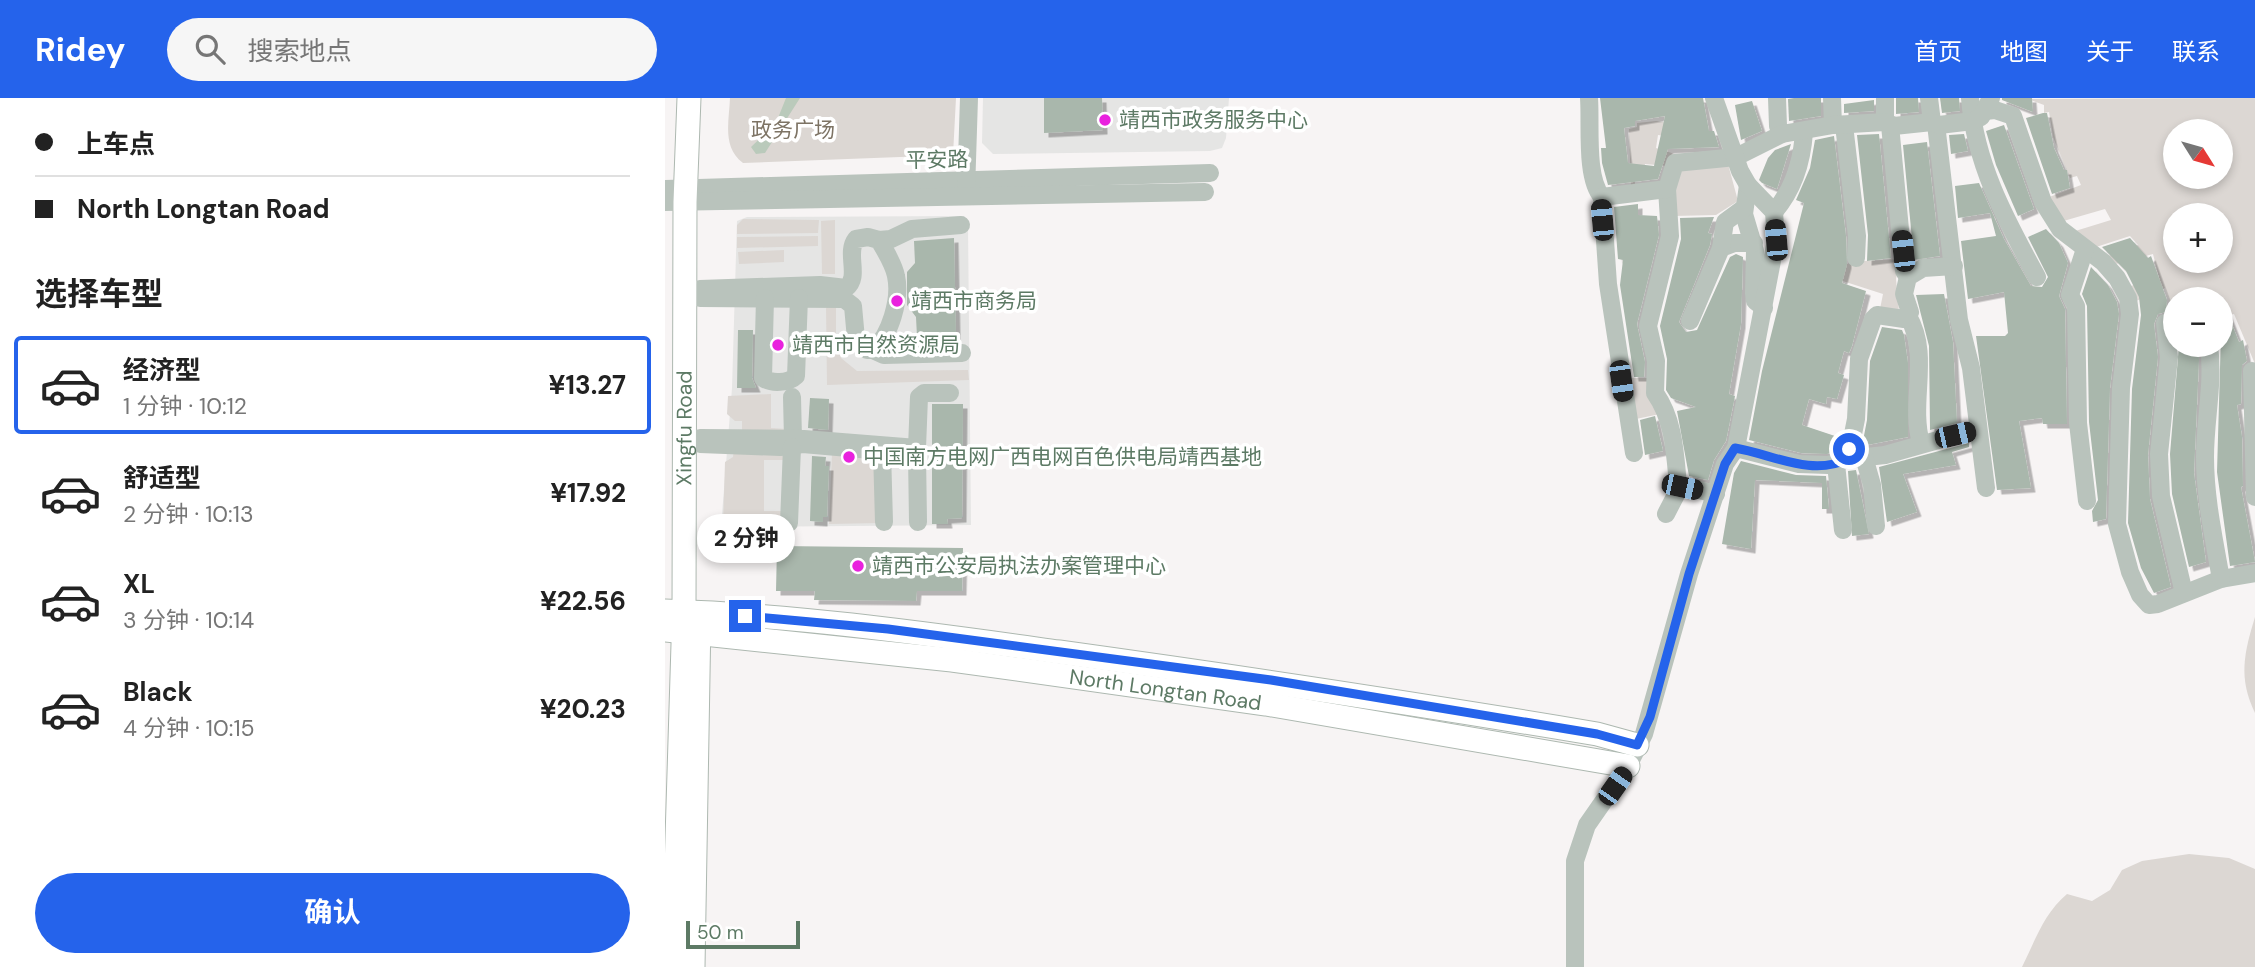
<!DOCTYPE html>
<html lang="zh">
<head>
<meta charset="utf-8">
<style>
  :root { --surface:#fff; --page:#f6f6f6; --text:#222; --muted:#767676; --line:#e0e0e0; --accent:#2563eb }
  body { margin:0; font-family:"DM Sans","Noto Sans SC",sans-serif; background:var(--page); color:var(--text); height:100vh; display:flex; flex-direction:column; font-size:26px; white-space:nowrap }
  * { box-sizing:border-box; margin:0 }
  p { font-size:23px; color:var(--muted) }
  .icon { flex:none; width:38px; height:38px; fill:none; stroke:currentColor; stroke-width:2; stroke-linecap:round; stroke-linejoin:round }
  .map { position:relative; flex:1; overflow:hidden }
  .sheet { display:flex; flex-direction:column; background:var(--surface); width:665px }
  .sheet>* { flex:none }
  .banner { display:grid; align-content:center; height:154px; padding:0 35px; background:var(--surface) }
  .needle { width:46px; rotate:127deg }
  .fabs { position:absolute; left:1498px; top:21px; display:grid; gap:14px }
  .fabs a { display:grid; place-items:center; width:70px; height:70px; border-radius:50%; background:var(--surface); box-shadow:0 4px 10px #0003; font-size:35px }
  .scale { position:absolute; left:21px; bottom:18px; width:114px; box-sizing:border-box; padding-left:7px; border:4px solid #5d7a65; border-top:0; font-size:19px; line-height:24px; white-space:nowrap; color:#5d7a65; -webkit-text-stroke:5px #fff; paint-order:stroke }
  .end { position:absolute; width:32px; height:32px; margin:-16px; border:9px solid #2563eb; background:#fff; box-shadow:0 0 0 4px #fff }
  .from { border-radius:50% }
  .bubble { position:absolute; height:49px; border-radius:24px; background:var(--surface); box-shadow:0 4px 10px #0003; font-size:23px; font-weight:700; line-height:49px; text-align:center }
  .car { position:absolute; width:21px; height:42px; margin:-21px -10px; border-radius:9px; box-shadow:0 0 5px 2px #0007; background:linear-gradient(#222 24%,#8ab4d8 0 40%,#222 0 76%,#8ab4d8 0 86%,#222 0) }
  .banner b { display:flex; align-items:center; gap:24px; height:66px; font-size:26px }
  .banner b+b { border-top:2px solid var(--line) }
  .banner i { width:18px; height:18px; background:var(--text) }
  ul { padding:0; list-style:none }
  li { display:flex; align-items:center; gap:21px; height:98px; margin:0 14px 10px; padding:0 21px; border:4px solid transparent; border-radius:7px }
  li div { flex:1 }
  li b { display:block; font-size:26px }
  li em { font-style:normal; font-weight:700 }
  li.on { border-color:var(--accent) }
  li>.icon { width:63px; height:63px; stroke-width:1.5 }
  h2 { padding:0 35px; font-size:32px; line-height:84px }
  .primary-button { display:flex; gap:14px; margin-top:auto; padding:14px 35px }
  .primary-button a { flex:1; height:80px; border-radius:42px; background:var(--accent); color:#fff; font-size:28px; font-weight:700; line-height:80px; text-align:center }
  header { display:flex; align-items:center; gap:42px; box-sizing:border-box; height:98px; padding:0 35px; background:var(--accent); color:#fff }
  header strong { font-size:33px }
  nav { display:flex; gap:38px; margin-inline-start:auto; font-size:24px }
  .search { width:490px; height:63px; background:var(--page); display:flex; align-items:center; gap:18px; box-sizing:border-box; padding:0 24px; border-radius:38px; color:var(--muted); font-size:26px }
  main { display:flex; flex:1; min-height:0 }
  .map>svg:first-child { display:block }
  .built { fill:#e5e5e4 }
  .green { fill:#dcd7d3; fill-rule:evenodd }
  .water { fill:#bacabb }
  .building { fill:#a9b7ac; fill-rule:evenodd; filter:url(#shadow) }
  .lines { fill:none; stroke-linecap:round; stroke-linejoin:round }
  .major-casing { stroke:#adb8b0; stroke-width:25 }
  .minor { stroke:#b9c3bc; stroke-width:18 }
  .major { stroke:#fff; stroke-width:23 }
  .route { stroke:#2563eb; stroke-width:9 }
  .poi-dot { fill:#e922de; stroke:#fff; stroke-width:2.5 }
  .labels { text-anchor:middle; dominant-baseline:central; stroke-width:7; stroke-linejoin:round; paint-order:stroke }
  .poi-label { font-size:21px; fill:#5d7a65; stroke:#fff; text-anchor:start }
  .park-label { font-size:21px; fill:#7d7364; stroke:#fff }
  .street-label { font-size:21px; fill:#5d7a65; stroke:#fff }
</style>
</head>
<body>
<header>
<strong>Ridey</strong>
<div class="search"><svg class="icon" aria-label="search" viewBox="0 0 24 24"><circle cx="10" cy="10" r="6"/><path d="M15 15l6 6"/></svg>搜索地点</div>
<nav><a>首页</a><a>地图</a><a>关于</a><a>联系</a></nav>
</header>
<main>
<section class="sheet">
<div class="banner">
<b><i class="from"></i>上车点</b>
<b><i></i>North Longtan Road</b>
</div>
<h2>选择车型</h2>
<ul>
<li class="on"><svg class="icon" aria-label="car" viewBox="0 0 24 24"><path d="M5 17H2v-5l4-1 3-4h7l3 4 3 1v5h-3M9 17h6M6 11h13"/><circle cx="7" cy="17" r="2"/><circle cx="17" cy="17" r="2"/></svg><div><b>经济型</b><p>1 分钟 · 10:12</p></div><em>¥13.27</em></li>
<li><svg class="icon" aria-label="car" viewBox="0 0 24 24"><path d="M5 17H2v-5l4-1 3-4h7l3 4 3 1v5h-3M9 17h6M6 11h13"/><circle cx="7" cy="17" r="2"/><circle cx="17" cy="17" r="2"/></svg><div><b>舒适型</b><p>2 分钟 · 10:13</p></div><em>¥17.92</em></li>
<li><svg class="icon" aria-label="car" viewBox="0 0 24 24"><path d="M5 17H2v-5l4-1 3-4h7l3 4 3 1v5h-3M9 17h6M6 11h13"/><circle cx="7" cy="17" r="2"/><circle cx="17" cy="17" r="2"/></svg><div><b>XL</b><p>3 分钟 · 10:14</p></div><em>¥22.56</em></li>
<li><svg class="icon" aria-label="car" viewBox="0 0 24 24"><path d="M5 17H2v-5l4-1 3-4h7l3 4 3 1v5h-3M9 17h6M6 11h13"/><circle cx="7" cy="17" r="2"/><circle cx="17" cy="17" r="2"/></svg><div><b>Black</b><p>4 分钟 · 10:15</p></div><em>¥20.23</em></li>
</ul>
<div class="primary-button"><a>确认</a></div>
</section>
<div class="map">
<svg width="1590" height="869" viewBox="0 0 1590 869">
  <defs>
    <filter id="shadow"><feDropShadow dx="4.5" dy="4.5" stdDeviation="0" flood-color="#0004"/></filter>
  </defs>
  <rect width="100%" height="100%" fill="#f7f4f4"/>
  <g class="built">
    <polygon points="318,0 564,0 561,40 557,50 545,53 328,56 317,45"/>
    <polygon points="299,118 303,128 306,427 56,429 67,290 72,123 82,119"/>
  </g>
  <g class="green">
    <path d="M65,0H291L288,57L78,65C57,49 64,24 65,0Z"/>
    <path d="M1590,0V266L1569,216L1556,219V201H1510V210L1503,213L1505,204L1500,190L1469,204L1462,189L1494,180L1488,156L1447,167L1438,160L1473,147L1465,138L1428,150L1407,134L1446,122L1440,111L1395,124L1379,101L1416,87L1412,78L1405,80L1388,39L1384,14L1379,15V7L1363,1ZM1510,33H1556V79H1510ZM1510,117H1556V163H1510Z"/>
    <polygon points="991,23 1004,25 1001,38 993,37 991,50 1013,57 1002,68 980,66 978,80 970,81 970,91 966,90 964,31 972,29 972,25"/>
    <polygon points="1063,66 1073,103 1051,117 1009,118 1012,73"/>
    <polygon points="78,121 154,122 153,135 72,136 72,127"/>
    <polygon points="170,122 170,176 157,176 156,123"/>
    <polygon points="153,138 153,148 72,150 72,139"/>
    <polygon points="119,152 119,164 74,166 73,154"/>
    <polygon points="1234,161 1231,181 1234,213 1215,211 1218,196 1159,177 1163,162 1183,166 1184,164"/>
    <polygon points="161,208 171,208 171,246 176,260 192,273 303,272 304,282 162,287"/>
    <polygon points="964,280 987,280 1000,315 966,322"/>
    <polygon points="106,296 106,330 122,331 121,334 77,338 77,323 70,323 62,316 63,298"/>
    <polygon points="69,351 119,355 120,362 99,362 99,413 119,413 119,426 58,427 60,364 68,359"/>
    <polygon points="167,355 209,357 215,425 164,426"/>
    <path d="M1590,519V615C1573,580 1579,555 1590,519Z"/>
    <path d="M1524,756L1564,760L1590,771V869H1357C1370,843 1379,815 1402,796L1427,803L1445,792L1457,772L1477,763Z"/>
  </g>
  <polygon class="water" points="121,0 135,0 100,55 91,56 86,49 111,25"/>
  <g class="building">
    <polygon points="379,0 437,0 438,32 379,35"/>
    <path d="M935,0H1038L1044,33H1049L1054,49L1003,51L993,81L943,87L937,65L936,50H941ZM1000,18L989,68L963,65L959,30L970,28V23Z"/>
    <polygon points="1129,0 1156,0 1156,18 1124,23 1123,1"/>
    <polygon points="1231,0 1253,0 1254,14 1231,16"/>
    <polygon points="1275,0 1294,0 1295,13 1277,15"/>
    <polygon points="1337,0 1367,0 1368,14 1337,2"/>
    <polygon points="1209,2 1209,13 1179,15 1179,6"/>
    <polygon points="1087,3 1097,33 1076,42 1070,7"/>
    <polygon points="1378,15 1382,15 1389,50 1399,72 1402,72 1405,90 1387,96 1361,20"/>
    <polygon points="1339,27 1369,111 1353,118 1331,67 1321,33"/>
    <polygon points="1214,36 1226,160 1202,163 1203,137 1192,37"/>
    <polygon points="1299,36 1303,53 1286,56 1284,37"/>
    <polygon points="1169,38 1181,138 1182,166 1177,185 1201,193 1187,248 1184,255 1179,253 1173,275 1179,277 1172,301 1162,299 1161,306 1144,301 1137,327 1176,340 1173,352 1162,356 1136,355 1084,342 1097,273 1139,105 1131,102 1145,70 1150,42"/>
    <polygon points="1262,44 1275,158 1249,162 1238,47"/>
    <polygon points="1126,46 1112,91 1097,85 1094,82 1103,60 1110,52"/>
    <polygon points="1314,85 1339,141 1366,188 1377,189 1383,179 1363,139 1381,131 1394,145 1403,165 1394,198 1400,211 1402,326 1378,326 1377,320 1354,323 1366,390 1332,392 1311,238 1340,238 1343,235 1339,194 1303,201 1296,143 1331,138 1325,115 1293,120 1290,88"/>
    <polygon points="973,106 973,117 992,118 994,137 972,226 980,264 979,279 969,279 955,187 958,162 953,161 949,109"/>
    <polygon points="1049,119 1043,135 1047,136 1045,147 1014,224 1021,234 1032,232 1065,159 1071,156 1078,159 1076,226 1064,296 1070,298 1061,343 1049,362 1043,382 1024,378 1012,313 1031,309 1006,300 1001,292 1002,261 995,228 1016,141 1015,120"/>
    <polygon points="289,140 291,237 252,239 251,219 242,207 242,174 250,165 249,143"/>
    <polygon points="1465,140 1483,160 1486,158 1502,202 1501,214 1493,216 1489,226 1493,259 1483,357 1485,401 1506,489 1489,495 1476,470 1463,425 1467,291 1476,217 1474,199 1461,173 1437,149"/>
    <polygon points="1426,169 1443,187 1452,204 1454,216 1445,290 1441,421 1428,424 1427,413 1433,402 1424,324 1422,208 1417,196"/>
    <polygon points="1279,196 1288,244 1292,325 1265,332 1264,248 1251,197"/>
    <polygon points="1557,201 1574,244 1578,242 1582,263 1577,267 1576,306 1572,307 1577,339 1578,388 1576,389 1590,464 1565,468 1552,374"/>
    <polygon points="1217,229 1237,232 1239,237 1243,265 1243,339 1197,348 1202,322 1205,263"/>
    <polygon points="73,232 88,232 87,280 91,290 72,290"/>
    <polygon points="1514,247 1533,247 1534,262 1529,375 1541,464 1524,469 1507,396 1505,356"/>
    <polygon points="145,300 164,301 163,332 143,330"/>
    <polygon points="267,306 298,306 297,420 282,421 283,426 267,426"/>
    <polygon points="990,318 998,353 980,357 975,322"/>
    <polygon points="1304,345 1304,349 1287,354 1291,367 1238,376 1252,414 1222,424 1214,369"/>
    <polygon points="147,358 161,359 160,368 164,368 162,419 158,419 158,424 145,423"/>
    <polygon points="1076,363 1131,377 1161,378 1164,411 1157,411 1157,385 1090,382 1086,451 1057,446 1069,375"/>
    <polygon points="1191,372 1204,436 1187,438 1183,373"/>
    <polygon points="112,448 298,450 297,493 252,493 251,503 149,502 150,493 111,493"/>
  </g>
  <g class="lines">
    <defs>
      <g id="major">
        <path d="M0,513C131,517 263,536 394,554C574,579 753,606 932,636L972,647"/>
        <path id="s1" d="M0,532L287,562L601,606L963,668"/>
        <path id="s2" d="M8,869L19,514L20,104L24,0"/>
        <polyline points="28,869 34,519"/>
      </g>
    </defs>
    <use href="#major" class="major-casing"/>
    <g class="minor">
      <path d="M924,0C926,25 920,80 937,99"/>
      <polyline points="1112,0 1113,28 1117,36"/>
      <polyline points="1167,0 1168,27"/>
      <polyline points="1264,0 1267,24"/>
      <path d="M1305,0C1310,66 1341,122 1372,179"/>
      <polyline points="1320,13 1330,12 1348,18 1378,104 1395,131 1438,164 1452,180 1463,200 1465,216 1456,290 1452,426 1465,474 1475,497 1484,507 1493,506 1556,481 1590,475"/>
      <polyline points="1220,24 1220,0"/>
      <polyline points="1271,26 1294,222 1306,270 1321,390"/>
      <polyline points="1179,27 1192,138 1191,160"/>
      <polyline points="1225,27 1239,173 1243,179"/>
      <polyline points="1083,87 1079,116 1090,153 1089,195 1090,203 1099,210"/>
      <polyline points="0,91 545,75"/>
      <path d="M1002,91L1005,138L983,228L991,263L990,295C1009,322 1010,355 1013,387L1051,396"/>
      <polyline points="301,94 304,0"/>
      <polyline points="0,104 540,94"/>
      <path d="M1109,114C1129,91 1137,64 1139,34"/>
      <polyline points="214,142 226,141 247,131 296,127"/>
      <polyline points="1056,150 1069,145 1089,145"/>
      <polyline points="1420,151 1405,197 1411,208 1413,325 1422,403"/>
      <path d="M35,191L155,187L181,190C196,179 180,155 191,141L203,139L214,142C220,152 229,167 231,178C236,201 225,238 208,252H202L191,241L188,208L179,201L35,200"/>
      <path d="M100,200L98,280C106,286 124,285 131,278L134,200"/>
      <path d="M1243,218C1266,258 1244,303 1256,345"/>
      <polyline points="1025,223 1056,150 1060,124 1079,110"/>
      <polyline points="1500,225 1504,259 1494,356 1496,398 1519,495"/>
      <path d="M1544,247C1549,285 1540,321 1540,359C1540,400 1549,441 1556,481"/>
      <polyline points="208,252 219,257 297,255"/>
      <polyline points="1587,273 1590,399"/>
      <polyline points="127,299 128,341"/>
      <polyline points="35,346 115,349 138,346 252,356 252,350 139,341 35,340"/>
      <polyline points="252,350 254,299 259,295 285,295"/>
      <polyline points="1071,350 1134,366 1163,367 1183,361 1220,357 1312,331"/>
      <polyline points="217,353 219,424"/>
      <polyline points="969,355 943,186 937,99 1002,91 1010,65 1071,59 1117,36 1168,27 1220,24 1229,28 1267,24 1274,27 1308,23 1316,19 1326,0"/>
      <polyline points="252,356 253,424"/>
      <polyline points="1199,359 1207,387 1211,428"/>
      <polyline points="1183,361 1191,321 1194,261 1208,221 1212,217 1239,221 1245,214 1239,196 1243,179 1258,170 1289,168"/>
      <polyline points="1171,366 1178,432"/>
      <polyline points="1001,416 1015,389"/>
      <polyline points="124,425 127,349"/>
      <polyline points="910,869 910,763 922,727 963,668 979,636 1024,476 1060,366 1071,350 1111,142 1109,114 1083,87 1075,73 1049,0"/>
    </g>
    <use href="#major" class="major"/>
  </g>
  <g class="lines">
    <path class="route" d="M80,518L223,531L606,582L932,636L972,647L985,619L1024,476L1060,366L1070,350C1107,356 1146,379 1183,361L1184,351"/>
  </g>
  <g class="poi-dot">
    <circle cx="440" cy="22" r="7"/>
    <circle cx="232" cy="203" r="7"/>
    <circle cx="113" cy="247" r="7"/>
    <circle cx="184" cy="359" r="7"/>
    <circle cx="193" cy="468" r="7"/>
  </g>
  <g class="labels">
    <g class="poi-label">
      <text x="454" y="22">靖西市政务服务中心</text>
      <text x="246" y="203">靖西市商务局</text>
      <text x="127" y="247">靖西市自然资源局</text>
      <text x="198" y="359">中国南方电网广西电网百色供电局靖西基地</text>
      <text x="207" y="468">靖西市公安局执法办案管理中心</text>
    </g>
    <g class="park-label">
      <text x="128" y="32">政务广场</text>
    </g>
    <g class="street-label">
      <text transform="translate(272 62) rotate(-1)">平安路</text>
      <text stroke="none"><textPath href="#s2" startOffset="539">Xingfu Road</textPath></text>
      <text stroke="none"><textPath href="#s1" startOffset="504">North Longtan Road</textPath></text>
    </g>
  </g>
</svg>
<div class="fabs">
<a><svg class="needle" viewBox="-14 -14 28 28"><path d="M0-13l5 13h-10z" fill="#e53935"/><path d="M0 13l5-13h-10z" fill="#767676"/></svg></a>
<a>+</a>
<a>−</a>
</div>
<div class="scale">50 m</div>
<i class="end from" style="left:1184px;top:351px"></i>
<i class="end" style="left:80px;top:518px"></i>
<div class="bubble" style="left:32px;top:416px;width:98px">2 分钟</div>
<i class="car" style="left:937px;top:122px;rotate:355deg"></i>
<i class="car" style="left:1111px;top:142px;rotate:355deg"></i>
<i class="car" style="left:1238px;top:153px;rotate:354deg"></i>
<i class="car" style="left:956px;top:283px;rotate:172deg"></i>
<i class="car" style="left:1290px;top:337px;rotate:77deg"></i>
<i class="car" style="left:1017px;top:389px;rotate:102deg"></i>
<i class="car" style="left:950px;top:688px;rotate:35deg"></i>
</div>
</main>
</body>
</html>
